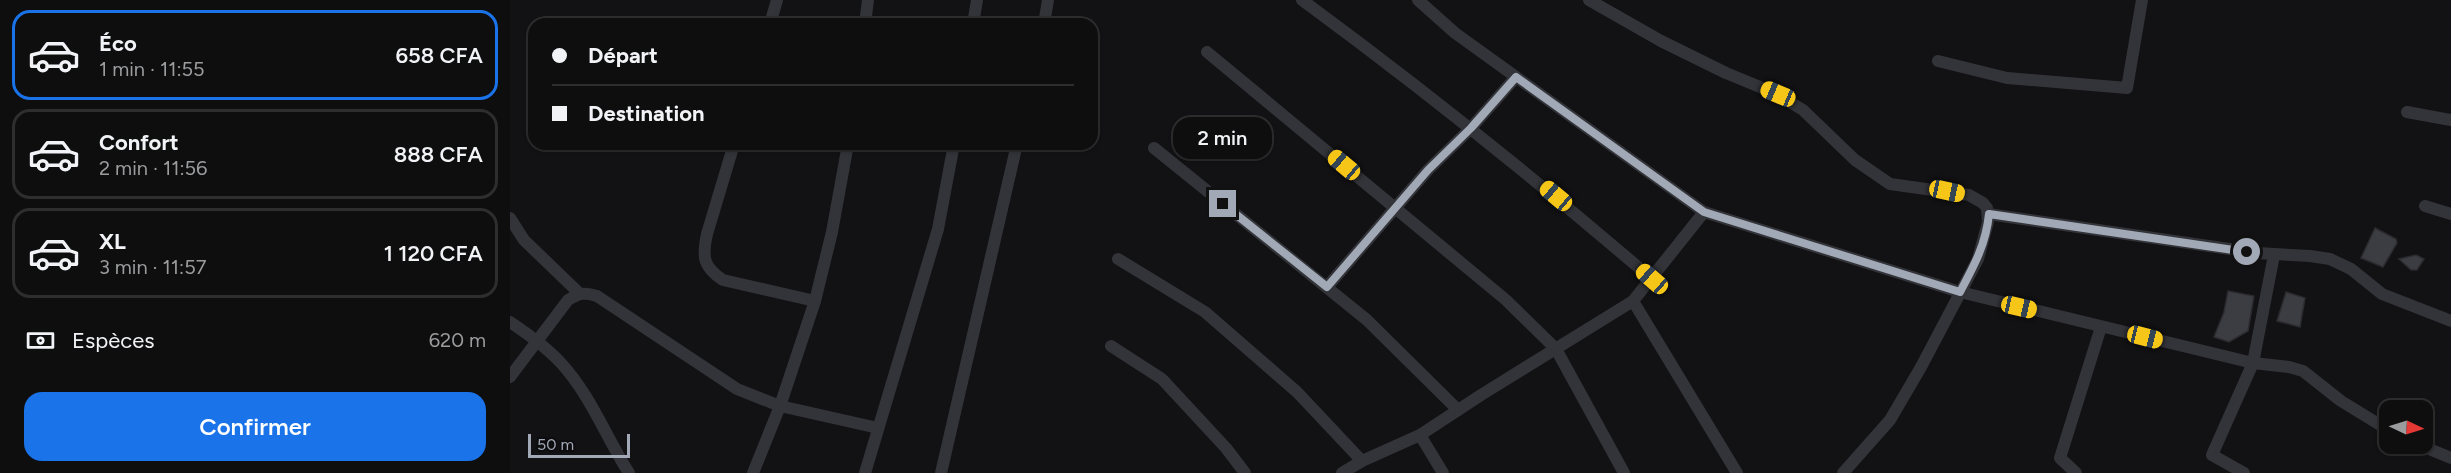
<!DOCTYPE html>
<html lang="fr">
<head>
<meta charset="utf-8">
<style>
  :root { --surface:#0e0e0f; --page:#1c1c1d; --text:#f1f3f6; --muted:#9b9c9e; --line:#2e2e2f; --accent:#1a73e8 }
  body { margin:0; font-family:Figtree,sans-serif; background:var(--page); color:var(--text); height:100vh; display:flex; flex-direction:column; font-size:22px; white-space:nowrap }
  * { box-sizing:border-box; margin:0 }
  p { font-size:20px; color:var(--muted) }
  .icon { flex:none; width:33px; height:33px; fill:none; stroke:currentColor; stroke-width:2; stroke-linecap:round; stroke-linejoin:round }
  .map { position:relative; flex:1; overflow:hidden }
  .side { display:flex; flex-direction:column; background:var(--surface); width:510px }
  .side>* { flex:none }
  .guide { position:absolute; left:18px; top:18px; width:570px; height:132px; border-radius:18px; box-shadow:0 2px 4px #0004,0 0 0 2px var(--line); display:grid; align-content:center; height:132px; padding:0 24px; background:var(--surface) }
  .needle { width:39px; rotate:94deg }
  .buttons { position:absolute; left:1869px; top:400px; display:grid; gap:12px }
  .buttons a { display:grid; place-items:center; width:54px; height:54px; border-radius:12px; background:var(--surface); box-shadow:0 2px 4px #0004,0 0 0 2px var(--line); font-size:30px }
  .scale { position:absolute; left:18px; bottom:15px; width:102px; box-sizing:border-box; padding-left:6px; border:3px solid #a2a9b6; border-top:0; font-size:16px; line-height:21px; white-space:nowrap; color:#a2a9b6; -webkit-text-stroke:4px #0d0d0f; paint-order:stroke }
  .end { position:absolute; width:27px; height:27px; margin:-14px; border:8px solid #a2a9b6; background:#111; box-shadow:0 0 0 3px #111 }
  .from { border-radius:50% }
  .bubble { position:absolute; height:42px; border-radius:18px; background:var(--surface); box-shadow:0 2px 4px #0004,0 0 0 2px var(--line); font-size:20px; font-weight:600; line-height:42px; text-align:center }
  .car { position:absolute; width:18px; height:36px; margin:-18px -9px; border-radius:8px; box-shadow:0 0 4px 2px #0007; background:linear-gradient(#f5c518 24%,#345 0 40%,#f5c518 0 76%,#345 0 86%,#f5c518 0) }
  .guide b { display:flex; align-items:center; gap:21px; height:57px; font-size:22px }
  .guide b+b { border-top:2px solid var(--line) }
  .guide i { width:15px; height:15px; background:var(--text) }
  ul { padding:10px 0 0; list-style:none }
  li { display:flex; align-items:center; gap:18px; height:90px; margin:0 12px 9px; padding:0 12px; border:3px solid var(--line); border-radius:18px }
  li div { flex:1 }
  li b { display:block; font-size:22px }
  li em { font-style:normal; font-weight:600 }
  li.selected { border-color:var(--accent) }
  li>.icon { width:54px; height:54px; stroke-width:1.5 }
  .pay { display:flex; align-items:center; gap:15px; height:66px; padding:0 24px; font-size:22px }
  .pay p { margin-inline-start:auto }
  .action { display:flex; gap:12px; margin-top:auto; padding:12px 24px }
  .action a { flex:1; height:69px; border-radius:18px; background:var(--accent); color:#fff; font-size:24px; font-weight:600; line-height:69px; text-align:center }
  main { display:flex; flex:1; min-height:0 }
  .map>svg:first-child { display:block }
  .building { fill:#3c3d42; stroke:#2c2c30; stroke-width:1.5 }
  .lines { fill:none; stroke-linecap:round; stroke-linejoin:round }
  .minor { stroke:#333439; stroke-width:12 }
  .route { stroke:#a2a9b6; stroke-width:8 }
</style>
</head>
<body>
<main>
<section class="side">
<ul>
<li class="selected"><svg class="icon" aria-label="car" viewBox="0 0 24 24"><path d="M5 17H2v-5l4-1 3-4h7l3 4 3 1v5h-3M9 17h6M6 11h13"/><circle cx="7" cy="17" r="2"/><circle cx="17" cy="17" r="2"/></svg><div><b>Éco</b><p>1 min · 11:55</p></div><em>658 CFA</em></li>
<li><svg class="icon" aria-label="car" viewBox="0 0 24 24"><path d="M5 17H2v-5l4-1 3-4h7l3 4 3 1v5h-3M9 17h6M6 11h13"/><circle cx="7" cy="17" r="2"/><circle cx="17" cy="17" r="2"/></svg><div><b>Confort</b><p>2 min · 11:56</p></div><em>888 CFA</em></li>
<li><svg class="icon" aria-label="car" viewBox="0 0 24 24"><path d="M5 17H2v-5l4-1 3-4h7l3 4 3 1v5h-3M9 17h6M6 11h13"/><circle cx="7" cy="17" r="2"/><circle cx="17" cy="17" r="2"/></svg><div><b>XL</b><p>3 min · 11:57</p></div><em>1 120 CFA</em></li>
</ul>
<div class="pay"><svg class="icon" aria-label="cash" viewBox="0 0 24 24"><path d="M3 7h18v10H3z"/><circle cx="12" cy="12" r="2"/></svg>Espèces<p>620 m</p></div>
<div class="action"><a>Confirmer</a></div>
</section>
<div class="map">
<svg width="1941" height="473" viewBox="0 0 1941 473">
  <rect width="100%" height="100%" fill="#121214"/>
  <g class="building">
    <polygon points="1865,228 1886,239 1887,243 1873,267 1851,258"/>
    <polygon points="1906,255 1914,259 1907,270 1901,270 1889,259"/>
    <polygon points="1718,291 1744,296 1738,331 1719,342 1704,337 1714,312"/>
    <polygon points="1776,292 1795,298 1790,327 1767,321"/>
  </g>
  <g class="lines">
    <g class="minor">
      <path d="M792,0C913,89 1029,182 1142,279"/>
      <polyline points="908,0 945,33 1194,212 1450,292 1743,363 1779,367 1793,371 1831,401 1880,431"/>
      <polyline points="1079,0 1151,41 1216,73 1267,94 1293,110 1345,160 1380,184 1459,195 1473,203 1477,208 1478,222 1468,259 1411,367 1380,420 1333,473"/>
      <polyline points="260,24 267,0"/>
      <polyline points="355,24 358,0"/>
      <polyline points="463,24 467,0"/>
      <polyline points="534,24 538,0"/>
      <polyline points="697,52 996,300 1046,349 1114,473"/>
      <polyline points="1428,61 1497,78 1617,88 1632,0"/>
      <polyline points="1897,112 1941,120"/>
      <path d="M224,144L197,234C192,257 193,267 213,280L305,301"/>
      <polyline points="644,148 857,320 948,410"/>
      <polyline points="1915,206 1941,214"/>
      <polyline points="1194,212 1123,301 1227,473"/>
      <polyline points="1478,214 1747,253 1800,256 1820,259 1841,269 1872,294 1941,321"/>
      <polyline points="0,218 14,240 69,293"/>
      <polyline points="608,259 695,312 787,392 852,461"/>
      <polyline points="817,287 918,170 961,128 1006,77"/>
      <path d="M0,322C18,334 35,346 50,362C80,394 96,437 119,473"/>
      <polyline points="601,346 652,379 716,448 735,473"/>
      <path d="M0,377L58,300C69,293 75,292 87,296L227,389L270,406L368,428"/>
      <polyline points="910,435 971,395 1123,301"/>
      <polyline points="1907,444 1941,458"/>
      <polyline points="243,473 270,406 305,301 322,232 338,144"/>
      <polyline points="355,473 428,229 444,144"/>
      <polyline points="431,473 507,144"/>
      <polyline points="832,473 852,461 910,435 933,473"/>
      <polyline points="1566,473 1550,458 1591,327"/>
      <polyline points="1734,473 1702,455 1743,363 1764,255"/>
    </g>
  </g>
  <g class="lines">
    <path class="route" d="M713,204L817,287L918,170L961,128L1006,77L1194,212L1450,292C1464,266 1476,244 1479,214L1737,252"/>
  </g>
</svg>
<div class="buttons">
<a><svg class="needle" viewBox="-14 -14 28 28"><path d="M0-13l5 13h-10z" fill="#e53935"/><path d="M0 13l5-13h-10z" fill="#9b9c9e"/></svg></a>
</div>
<div class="scale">50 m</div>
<i class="end from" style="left:1737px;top:252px"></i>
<i class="end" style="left:713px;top:204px"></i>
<div class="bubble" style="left:663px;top:117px;width:99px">2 min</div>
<i class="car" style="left:1268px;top:94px;rotate:293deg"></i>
<i class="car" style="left:834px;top:165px;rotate:310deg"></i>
<i class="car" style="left:1437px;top:191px;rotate:102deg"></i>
<i class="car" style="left:1046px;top:196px;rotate:310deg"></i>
<i class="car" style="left:1142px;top:279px;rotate:311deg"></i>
<i class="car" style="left:1509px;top:307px;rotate:103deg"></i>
<i class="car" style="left:1635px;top:337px;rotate:104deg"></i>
<div class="guide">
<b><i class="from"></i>Départ</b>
<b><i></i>Destination</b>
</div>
</div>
</main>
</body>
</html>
